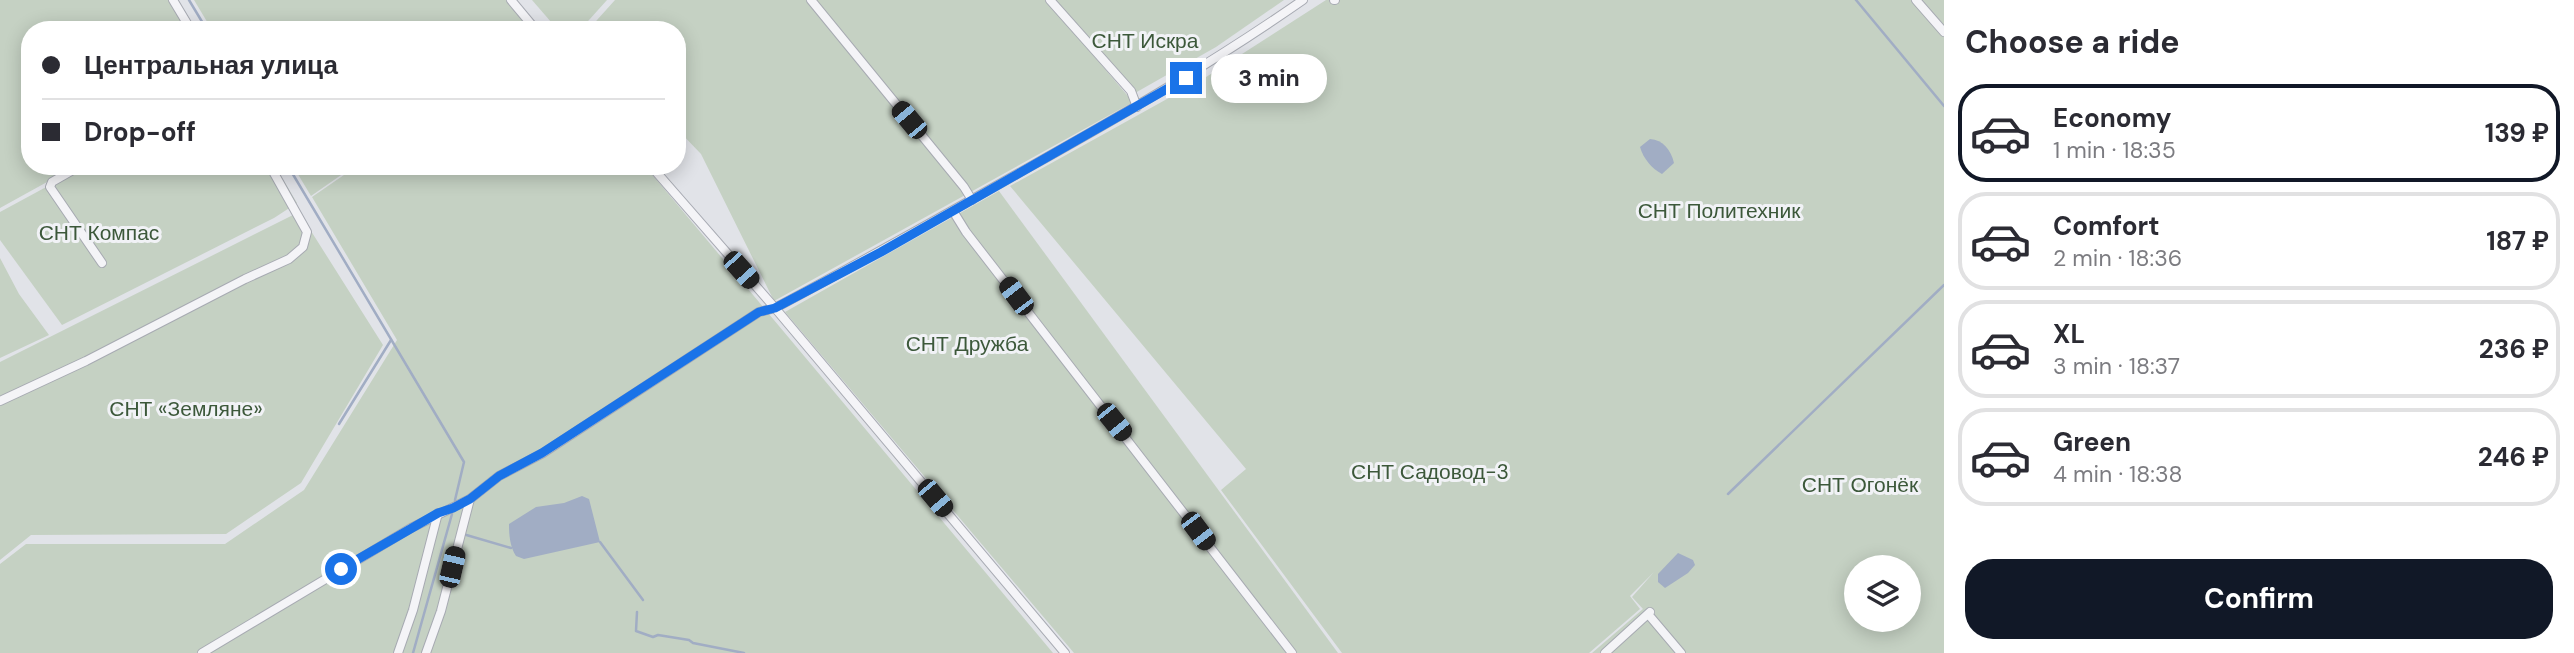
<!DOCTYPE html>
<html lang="en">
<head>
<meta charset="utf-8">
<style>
  :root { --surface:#fff; --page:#f7f7f7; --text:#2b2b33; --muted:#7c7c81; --line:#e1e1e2; --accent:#111827 }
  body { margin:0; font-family:"DM Sans",sans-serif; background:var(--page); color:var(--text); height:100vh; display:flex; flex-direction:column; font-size:26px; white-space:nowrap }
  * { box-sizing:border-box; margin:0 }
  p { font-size:23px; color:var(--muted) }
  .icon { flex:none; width:38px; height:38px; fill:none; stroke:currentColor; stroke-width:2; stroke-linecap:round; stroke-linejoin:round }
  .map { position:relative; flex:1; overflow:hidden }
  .drawer { display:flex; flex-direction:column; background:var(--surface); width:630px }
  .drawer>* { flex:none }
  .guide { position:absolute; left:21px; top:21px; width:665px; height:154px; border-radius:28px; box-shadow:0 4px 18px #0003; display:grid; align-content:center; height:154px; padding:0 21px; background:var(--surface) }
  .tools { position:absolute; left:1844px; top:555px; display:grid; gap:14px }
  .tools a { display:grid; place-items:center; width:77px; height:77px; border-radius:50%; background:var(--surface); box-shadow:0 4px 18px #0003; font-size:35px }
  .end { position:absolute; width:32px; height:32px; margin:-16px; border:9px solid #1a73e8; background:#fff; box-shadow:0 0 0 4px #fff }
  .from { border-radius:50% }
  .bubble { position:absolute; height:49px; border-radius:24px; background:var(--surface); box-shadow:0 4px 18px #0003; font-size:23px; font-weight:700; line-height:49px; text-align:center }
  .car { position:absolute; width:21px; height:42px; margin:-21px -10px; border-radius:9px; box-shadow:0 0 5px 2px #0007; background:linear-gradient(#222 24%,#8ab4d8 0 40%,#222 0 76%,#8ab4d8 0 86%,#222 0) }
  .guide b { display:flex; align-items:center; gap:24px; height:66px; font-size:26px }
  .guide b+b { border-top:2px solid var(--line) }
  .guide i { width:18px; height:18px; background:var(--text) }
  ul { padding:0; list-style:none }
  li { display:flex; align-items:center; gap:21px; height:98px; margin:0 14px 10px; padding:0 7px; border:4px solid var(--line); border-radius:28px }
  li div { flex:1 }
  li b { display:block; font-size:26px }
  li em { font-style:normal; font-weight:700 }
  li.active { border-color:var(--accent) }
  li>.icon { width:63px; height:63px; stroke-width:1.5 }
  h2 { padding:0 21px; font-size:32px; line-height:84px }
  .action { display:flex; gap:14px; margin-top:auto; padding:14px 21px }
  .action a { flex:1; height:80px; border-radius:28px; background:var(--accent); color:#fff; font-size:28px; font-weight:700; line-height:80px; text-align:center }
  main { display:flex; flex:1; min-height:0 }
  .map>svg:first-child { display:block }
  .green { fill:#c5d1c3; fill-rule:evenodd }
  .water { fill:#a1adc4 }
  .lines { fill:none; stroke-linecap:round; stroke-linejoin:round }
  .stream { stroke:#a1adc4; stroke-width:2.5 }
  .minor-casing { stroke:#a7aab2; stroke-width:10 }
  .minor { stroke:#f4f4f7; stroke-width:8 }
  .route { stroke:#1a73e8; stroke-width:9 }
  .labels { text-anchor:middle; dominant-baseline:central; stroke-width:6; stroke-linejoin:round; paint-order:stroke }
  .park-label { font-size:21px; fill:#3c583a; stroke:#f1f2f6 }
</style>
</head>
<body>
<main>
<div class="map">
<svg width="1944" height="653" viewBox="0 0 1944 653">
  <rect width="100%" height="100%" fill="#e1e3e8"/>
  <g class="green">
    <polygon points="0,0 176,0 194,30 30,30 30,166 76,166 0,208"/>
    <polygon points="194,0 516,0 541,30 212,30"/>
    <polygon points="532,0 607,0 580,30 558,30"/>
    <polygon points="615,0 1046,0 1133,102 774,301 701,154 677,129 677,30 588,30"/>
    <polygon points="1054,0 1284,0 1216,47 1135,93"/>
    <path d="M1326,0H1944V653H1592L1643,609L1632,597L1654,572L1630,596L1640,609L1589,653H1342L1221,490L1246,469L1010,186L1203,79ZM1857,567H1909V620H1857Z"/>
    <polygon points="85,166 275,166 297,203 274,218 62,325 0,240 0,212"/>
    <polygon points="293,166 354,166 311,196"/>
    <polygon points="357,166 645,166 1053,653 0,653 0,564 26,544 225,544 304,490 397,340 312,197"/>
    <polygon points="999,191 1338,653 1074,653 785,312"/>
    <polygon points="299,212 383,345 301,483 226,534 31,535 0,560 0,362"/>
    <polygon points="0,258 19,294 49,335 0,358"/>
  </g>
  <g class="water">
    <path d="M1650,139C1663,140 1671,150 1674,163L1662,174C1652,169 1643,158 1640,147Z"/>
    <path d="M582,496L589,499L600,542L524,559L516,556C510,547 509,535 509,524L536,507L564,503Z"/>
    <polygon points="1678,553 1693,560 1695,565 1688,573 1665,588 1658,582 1658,574"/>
  </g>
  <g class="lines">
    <g class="stream">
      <polyline points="189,0 207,30"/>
      <polyline points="1856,0 1944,106"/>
      <polyline points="288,166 464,462 455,500"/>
      <polyline points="339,424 391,340"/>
      <polyline points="1728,494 1944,285"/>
      <polyline points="463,534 511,548"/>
      <polyline points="600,542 643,600"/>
      <polyline points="637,612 636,631 653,637 658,635 689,640 693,643 744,653"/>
      <polyline points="413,653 452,514"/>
    </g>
    <defs>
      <g id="minor">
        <polyline points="173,0 191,30"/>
        <polyline points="511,0 536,30"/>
        <polyline points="811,0 964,187 972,200"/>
        <polyline points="1050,0 1131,91 1137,107"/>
        <polyline points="1334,0 1335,0"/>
        <polyline points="1916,0 1944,32"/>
        <polyline points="80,166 52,182 50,187 102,263"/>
        <polyline points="651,166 775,308 1065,653"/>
        <polyline points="953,211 966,232 1292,653"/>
        <polyline points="0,401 86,361 245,279 289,259 303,247 307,232 270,166"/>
        <path d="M202,653L411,528L470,499L499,476L543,453L759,312L775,308C860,263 943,216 1026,169C1121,116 1214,62 1303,0"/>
        <polyline points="398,653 413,610 438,513"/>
        <polyline points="426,653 441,611 470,499"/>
        <polyline points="1605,653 1650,612 1648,614 1681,653"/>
      </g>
    </defs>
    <use href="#minor" class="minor-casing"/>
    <use href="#minor" class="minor"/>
  </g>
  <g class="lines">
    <polyline class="route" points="341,569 438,513 453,508 470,499 499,476 542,453 759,312 775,308 881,252 1186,78"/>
  </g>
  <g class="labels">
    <g class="park-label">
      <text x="1145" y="41">СНТ Искра</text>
      <text x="1719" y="211">СНТ Политехник</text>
      <text x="99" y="233">СНТ Компас</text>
      <text x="967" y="344">СНТ Дружба</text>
      <text x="186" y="409">СНТ «Земляне»</text>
      <text x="1430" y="472">СНТ Садовод-3</text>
      <text x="1860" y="485">СНТ Огонёк</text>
    </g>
  </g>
</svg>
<div class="tools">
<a><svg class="icon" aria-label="layers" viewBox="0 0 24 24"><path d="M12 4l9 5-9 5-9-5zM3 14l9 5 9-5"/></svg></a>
</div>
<i class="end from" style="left:341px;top:569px"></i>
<i class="end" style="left:1186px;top:78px"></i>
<div class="bubble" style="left:1211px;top:54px;width:116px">3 min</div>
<i class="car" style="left:909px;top:120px;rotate:320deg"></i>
<i class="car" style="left:741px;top:270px;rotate:138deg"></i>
<i class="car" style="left:1016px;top:296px;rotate:323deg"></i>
<i class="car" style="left:1114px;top:422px;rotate:141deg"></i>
<i class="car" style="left:935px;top:498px;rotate:140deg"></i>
<i class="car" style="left:1198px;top:531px;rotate:143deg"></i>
<i class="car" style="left:452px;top:567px;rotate:13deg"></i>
<div class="guide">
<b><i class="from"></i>Центральная улица</b>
<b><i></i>Drop-off</b>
</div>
</div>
<section class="drawer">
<h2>Choose a ride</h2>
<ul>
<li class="active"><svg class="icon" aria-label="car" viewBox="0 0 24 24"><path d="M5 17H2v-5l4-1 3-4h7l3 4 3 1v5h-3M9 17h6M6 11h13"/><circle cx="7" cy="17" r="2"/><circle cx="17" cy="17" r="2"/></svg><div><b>Economy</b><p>1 min · 18:35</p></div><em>139 ₽</em></li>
<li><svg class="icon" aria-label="car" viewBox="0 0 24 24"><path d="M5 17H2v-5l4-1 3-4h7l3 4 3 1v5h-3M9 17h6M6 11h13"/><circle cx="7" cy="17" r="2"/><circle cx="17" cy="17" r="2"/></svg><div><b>Comfort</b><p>2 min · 18:36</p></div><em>187 ₽</em></li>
<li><svg class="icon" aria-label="car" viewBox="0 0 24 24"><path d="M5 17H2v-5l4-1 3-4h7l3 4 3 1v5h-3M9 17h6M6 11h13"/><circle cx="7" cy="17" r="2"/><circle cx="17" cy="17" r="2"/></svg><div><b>XL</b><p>3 min · 18:37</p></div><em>236 ₽</em></li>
<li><svg class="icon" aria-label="car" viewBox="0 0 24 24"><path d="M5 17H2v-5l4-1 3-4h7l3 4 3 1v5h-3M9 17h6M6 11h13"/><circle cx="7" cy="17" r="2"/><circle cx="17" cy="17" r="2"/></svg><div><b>Green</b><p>4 min · 18:38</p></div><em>246 ₽</em></li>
</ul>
<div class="action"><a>Confirm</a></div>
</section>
</main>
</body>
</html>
